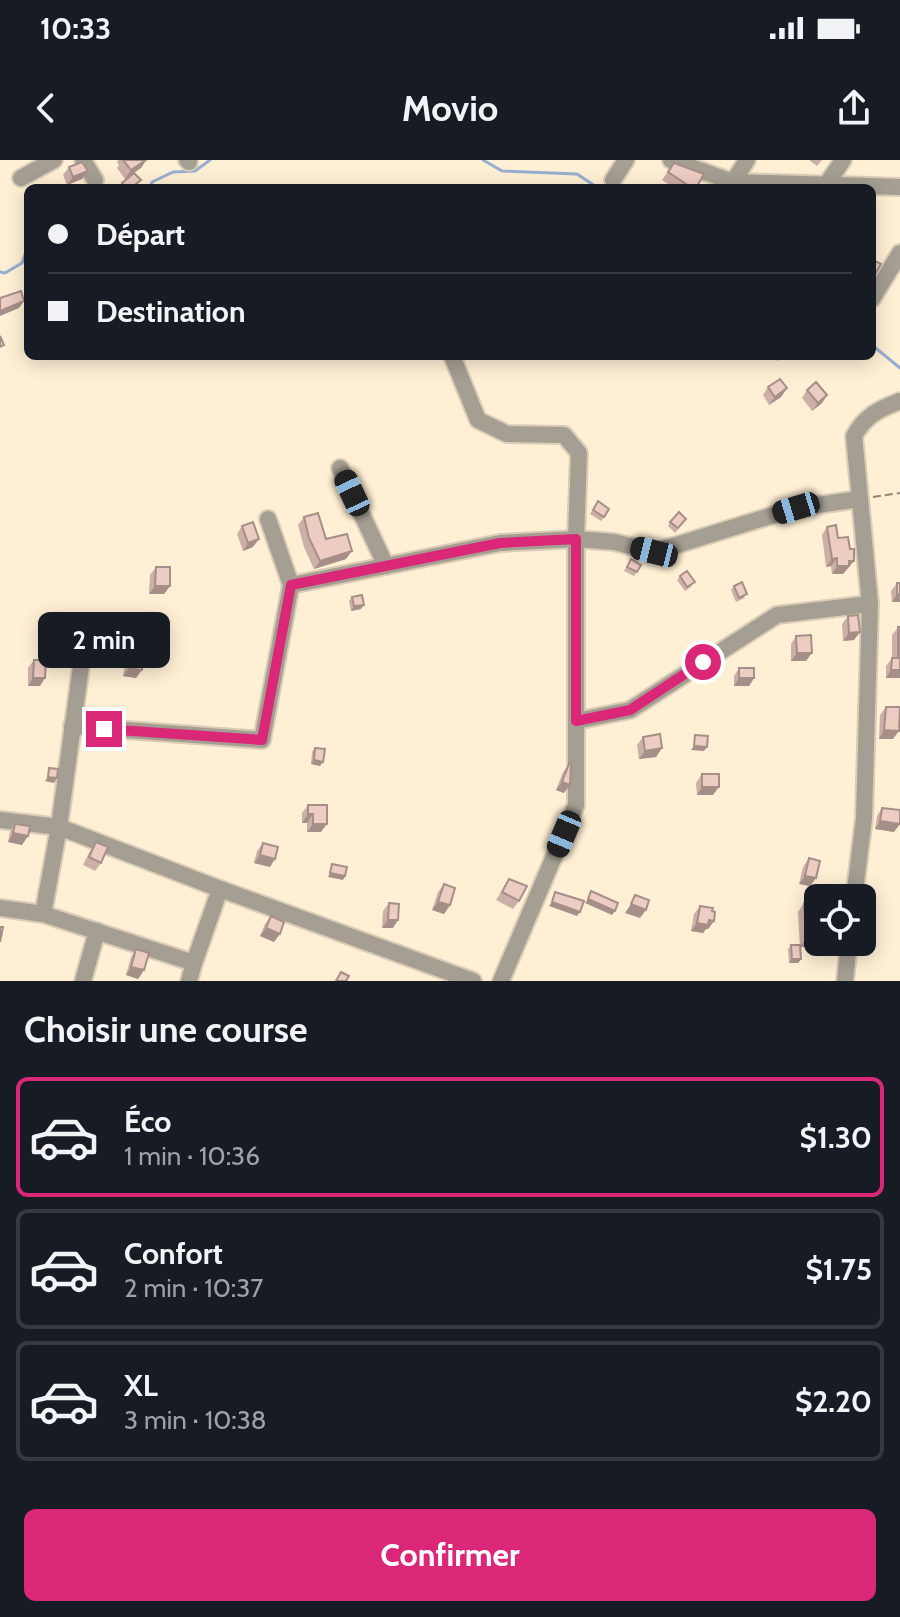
<!DOCTYPE html>
<html lang="fr">
<head>
<meta charset="utf-8">
<style>
  :root { --surface:#171b24; --page:#20242c; --text:#f1f3f6; --muted:#9ea1a6; --line:#363941; --accent:#db2777 }
  body { margin:0; font-family:Cabin,sans-serif; background:var(--page); color:var(--text); height:100vh; display:flex; flex-direction:column; font-size:30px; white-space:nowrap }
  * { box-sizing:border-box; margin:0 }
  p { font-size:26px; color:var(--muted) }
  .icon { flex:none; width:44px; height:44px; fill:none; stroke:currentColor; stroke-width:2; stroke-linecap:round; stroke-linejoin:round }
  .map { position:relative; height:821px; overflow:hidden }
  .drawer { display:flex; flex-direction:column; background:var(--surface); flex:1 }
  .drawer>* { flex:none }
  .top-card { position:absolute; left:24px; top:24px; width:852px; height:176px; border-radius:12px; box-shadow:0 4px 20px #0003; display:grid; align-content:center; height:176px; padding:0 24px; background:var(--surface) }
  .tools { position:absolute; left:804px; top:724px; display:grid; gap:16px }
  .tools a { display:grid; place-items:center; width:72px; height:72px; border-radius:12px; background:var(--surface); box-shadow:0 4px 20px #0003; font-size:40px }
  .end { position:absolute; width:36px; height:36px; margin:-18px; border:10px solid #db2777; background:#fff; box-shadow:0 0 0 4px #fff }
  .from { border-radius:50% }
  .bubble { position:absolute; height:56px; border-radius:12px; background:var(--surface); box-shadow:0 4px 20px #0003; font-size:26px; font-weight:700; line-height:56px; text-align:center }
  .car { position:absolute; width:24px; height:48px; margin:-24px -12px; border-radius:10px; box-shadow:0 0 6px 2px #0007; background:linear-gradient(#222 24%,#8ab4d8 0 40%,#222 0 76%,#8ab4d8 0 86%,#222 0) }
  .top-card b { display:flex; align-items:center; gap:28px; height:76px; font-size:30px }
  .top-card b+b { border-top:2px solid var(--line) }
  .top-card i { width:20px; height:20px; background:var(--text) }
  ul { padding:0; list-style:none }
  li { display:flex; align-items:center; gap:24px; height:120px; margin:0 16px 12px; padding:0 8px; border:4px solid var(--line); border-radius:12px }
  li div { flex:1 }
  li b { display:block; font-size:30px }
  li em { font-style:normal; font-weight:700 }
  li.selected { border-color:var(--accent) }
  li>.icon { width:72px; height:72px; stroke-width:1.5 }
  h2 { padding:0 24px; font-size:36px; line-height:96px }
  .action { display:flex; gap:16px; margin-top:auto; padding:16px 24px }
  .action a { flex:1; height:92px; border-radius:12px; background:var(--accent); color:#fff; font-size:32px; font-weight:700; line-height:92px; text-align:center }
  .status { display:flex; justify-content:space-between; align-items:center; height:56px; padding:0 40px; background:var(--surface); direction:ltr }
  .status svg { height:22px; fill:currentColor }
  header { display:flex; justify-content:space-between; align-items:center; height:104px; padding:0 24px; background:var(--surface); font-size:36px; font-weight:700 }
  .map>svg:first-child { display:block }
  .lines { fill:none; stroke-linecap:round; stroke-linejoin:round }
  .stream { stroke:#98aed0; stroke-width:3 }
  .minor-casing { stroke:#dbcdb5; stroke-width:20 }
  .path { stroke:#918774; stroke-width:2; stroke-dasharray:8 4; stroke-linecap:butt }
  .minor { stroke:#a49e93; stroke-width:16 }
  .wall { fill:#ccafa7 }
  .shaded-wall { fill:#a68f88 }
  .building { fill:#edccc2; stroke:#a68f88; stroke-width:2 }
  .route { stroke:#db2777; stroke-width:10 }
</style>
</head>
<body>
<div class="status"><b>10:33</b><svg viewBox="0 0 49 12"><path d="M0 12V9h3v3zM5 12V6h3v6zM10 12V3h3v9zM15 12V0h3v12zM26 1h20v11H26zM47 4h2v5h-2z"/></svg></div>
<header><svg class="icon" aria-label="back" viewBox="0 0 24 24"><path d="M15 5l-7 7 7 7"/></svg>Movio<svg class="icon" aria-label="share" viewBox="0 0 24 24"><path d="M12 15V3M7 8l5-5 5 5M5 13v7h14v-7"/></svg></header>
<div class="map">
<svg width="900" height="821" viewBox="0 0 900 821">
  <rect width="100%" height="100%" fill="#fff0d5"/>
  <g class="lines">
    <g class="stream">
      <polyline points="483,0 502,11 577,14 598,28"/>
      <polyline points="150,28 152,22 173,12 195,11 210,0"/>
      <polyline points="0,112 5,113 22,103 28,86"/>
      <polyline points="872,185 900,208"/>
    </g>
    <defs>
      <g id="minor">
        <polyline points="83,0 95,20"/>
        <polyline points="187,0 189,2"/>
        <polyline points="671,0 733,22 900,27"/>
        <polyline points="21,18 54,0"/>
        <polyline points="613,20 626,0"/>
        <polyline points="733,22 747,0"/>
        <polyline points="824,28 843,0"/>
        <polyline points="872,139 900,93"/>
        <polyline points="452,196 478,260 507,274 564,275 579,293 576,379 576,645 501,821"/>
        <polyline points="340,308 386,406"/>
        <polyline points="291,425 500,383 576,379 614,382 654,392 796,348 860,339"/>
        <polyline points="576,561 630,550 777,455 870,444"/>
        <polyline points="72,566 262,580 291,425 268,359"/>
        <polyline points="0,660 59,667 220,729 473,821"/>
        <path d="M854,738L864,658L870,444L854,276C865,256 879,249 900,241"/>
        <polyline points="0,748 43,754 194,803"/>
        <polyline points="43,754 59,667 85,477"/>
        <polyline points="83,821 97,771"/>
        <polyline points="189,821 194,803 220,729"/>
        <polyline points="845,821 849,782"/>
      </g>
    </defs>
    <use href="#minor" class="minor-casing"/>
    <polyline class="path" points="873,337 900,333"/>
    <use href="#minor" class="minor"/>
  </g>
  <g class="wall">
    <polygon points="118,0 146,0 141,8 125,19 117,8 119,5 117,2"/>
    <polygon points="809,0 822,0 817,6"/>
    <polygon points="674,3 696,28 674,28 662,20"/>
    <polygon points="69,7 88,11 82,19 67,25 63,15"/>
    <polygon points="768,227 787,228 781,237 769,245 763,235"/>
    <polygon points="807,230 827,235 822,243 812,251 802,238"/>
    <polygon points="598,341 609,349 601,361 590,354"/>
    <polygon points="304,357 346,399 314,409 304,387 298,365"/>
    <polygon points="686,359 675,373 668,366 670,362"/>
    <polygon points="242,366 253,387 243,391 237,374"/>
    <polygon points="827,367 850,389 854,401 843,414 832,414 831,406 826,407 822,375"/>
    <polygon points="631,399 637,412 634,416 624,411"/>
    <polygon points="156,407 170,426 164,434 149,434 150,415"/>
    <polygon points="680,416 692,426 685,431 677,420"/>
    <polygon points="897,423 900,423 900,442 892,442 891,431"/>
    <polygon points="734,426 745,438 736,442 731,430"/>
    <polygon points="352,437 361,449 351,451 349,441"/>
    <polygon points="848,456 860,472 854,480 843,481 842,464"/>
    <polygon points="900,465 900,518 886,518 886,506 892,498 892,475"/>
    <polygon points="145,474 156,494 151,502 143,502 136,518 123,516 126,497 131,489 139,490 139,483"/>
    <polygon points="796,476 806,501 791,501 791,484"/>
    <polygon points="34,500 40,526 28,526 28,508"/>
    <polygon points="739,508 754,518 749,526 734,526 734,516"/>
    <polygon points="886,547 893,579 879,579 880,555"/>
    <polygon points="643,577 662,588 656,597 639,599 637,585"/>
    <polygon points="315,588 320,606 311,604 312,592"/>
    <polygon points="569,604 564,633 556,630 563,612"/>
    <polygon points="702,614 713,635 697,635 696,623"/>
    <polygon points="308,645 321,672 307,672 307,663 302,663 302,653"/>
    <polygon points="882,648 894,672 875,669 877,656"/>
    <polygon points="15,664 22,685 8,682 10,672"/>
    <polygon points="96,682 101,703 95,711 83,705 90,691"/>
    <polygon points="263,683 270,707 254,703 257,691"/>
    <polygon points="809,698 816,718 810,726 799,724 803,707"/>
    <polygon points="509,719 519,741 513,749 496,740"/>
    <polygon points="444,724 450,745 444,754 432,750 438,732"/>
    <polygon points="809,735 817,757 812,787 800,787 798,752"/>
    <polygon points="389,743 393,768 382,768 383,751"/>
    <polygon points="700,746 714,761 708,769 706,769 703,773 691,771 694,754"/>
    <polygon points="271,756 274,782 260,776 265,764"/>
    <polygon points="791,785 801,799 798,803 789,803 788,789"/>
    <polygon points="136,789 144,810 138,819 126,815 131,797"/>
  </g>
  <g class="shaded-wall">
    <polygon points="146,0 141,8 125,19 131,10"/>
    <polygon points="88,11 82,19 67,25 73,17"/>
    <polygon points="24,141 19,148 0,156 0,151"/>
    <polygon points="780,196 788,196 777,201"/>
    <polygon points="787,228 781,237 769,245 775,237"/>
    <polygon points="827,235 822,243 812,251 818,243"/>
    <polygon points="259,379 253,387 243,391 248,383"/>
    <polygon points="352,391 346,399 314,409 320,401"/>
    <polygon points="837,398 831,406 826,407 832,399"/>
    <polygon points="849,401 854,401 843,414 832,414 837,406"/>
    <polygon points="155,426 170,426 164,434 149,434"/>
    <polygon points="897,434 900,434 900,442 892,442"/>
    <polygon points="364,445 361,449 351,451 354,446"/>
    <polygon points="860,472 854,480 843,481 849,473"/>
    <polygon points="144,493 156,494 151,502 139,501"/>
    <polygon points="797,493 812,493 806,501 791,501"/>
    <polygon points="129,508 142,510 136,518 123,516"/>
    <polygon points="891,510 900,510 900,518 886,518"/>
    <polygon points="33,518 45,518 40,526 28,526"/>
    <polygon points="739,518 754,518 749,526 734,526"/>
    <polygon points="884,570 899,571 893,579 879,579"/>
    <polygon points="694,586 707,587 704,591 691,590"/>
    <polygon points="662,588 656,597 639,599 645,591"/>
    <polygon points="314,600 323,602 320,606 311,604"/>
    <polygon points="48,617 57,618 54,623 45,621"/>
    <polygon points="562,622 570,625 564,633 556,630"/>
    <polygon points="702,627 719,627 713,635 697,635"/>
    <polygon points="308,654 313,654 307,663 302,663"/>
    <polygon points="880,661 900,664 894,672 875,669"/>
    <polygon points="313,664 327,664 321,672 307,672"/>
    <polygon points="13,673 28,676 22,685 8,682"/>
    <polygon points="260,695 275,699 270,707 254,703"/>
    <polygon points="330,713 345,716 343,720 328,717"/>
    <polygon points="805,716 816,718 810,726 799,724"/>
    <polygon points="588,739 615,751 612,755 585,743"/>
    <polygon points="438,742 450,745 444,754 432,750"/>
    <polygon points="552,742 580,752 577,756 549,746"/>
    <polygon points="631,744 646,750 640,758 625,753"/>
    <polygon points="388,760 398,760 393,768 382,768"/>
    <polygon points="709,760 714,761 708,769 706,769 703,773 691,771 697,763"/>
    <polygon points="266,768 280,774 274,782 260,776"/>
    <polygon points="806,779 817,779 812,787 800,787"/>
    <polygon points="792,799 801,799 798,803 789,803"/>
    <polygon points="131,807 144,810 138,819 126,815"/>
  </g>
  <g class="building">
    <polygon points="123,0 146,0 131,10"/>
    <polygon points="82,2 88,11 73,17 69,7"/>
    <polygon points="674,3 704,14 696,28 692,28 668,12"/>
    <polygon points="134,13 141,20 131,28 126,28 122,23"/>
    <polygon points="873,100 881,104 875,114 872,113 872,102"/>
    <polygon points="21,131 24,141 0,151 0,138"/>
    <polygon points="0,176 4,185 0,187"/>
    <polygon points="780,219 787,228 775,237 768,227"/>
    <polygon points="816,222 827,235 818,243 807,230"/>
    <polygon points="598,341 609,349 604,357 593,350"/>
    <polygon points="679,352 686,359 678,368 670,362"/>
    <polygon points="318,353 326,379 347,374 352,391 320,401 309,378 304,357"/>
    <polygon points="253,362 259,379 248,383 242,366"/>
    <polygon points="836,365 838,378 848,377 850,389 854,389 854,401 849,401 849,406 837,406 837,398 832,399 827,367"/>
    <polygon points="631,399 641,405 637,412 627,407"/>
    <polygon points="156,407 170,407 170,426 155,426"/>
    <polygon points="687,411 695,422 687,427 680,416"/>
    <polygon points="742,422 747,434 739,438 734,426"/>
    <rect x="897" y="423" width="3" height="11"/>
    <polygon points="362,435 364,445 354,446 352,437"/>
    <polygon points="858,455 860,472 849,473 848,456"/>
    <polygon points="898,467 900,467 900,510 891,510 892,498 898,498"/>
    <polygon points="145,474 157,475 156,494 144,493 142,510 129,508 131,489 144,491"/>
    <polygon points="811,475 812,493 797,493 796,476"/>
    <polygon points="34,500 46,500 45,518 33,518"/>
    <rect x="739" y="508" width="15" height="10"/>
    <polygon points="886,547 900,547 899,571 884,570"/>
    <polygon points="660,574 662,588 645,591 643,577"/>
    <polygon points="695,575 708,576 707,587 694,586"/>
    <polygon points="315,588 325,589 323,602 314,600"/>
    <polygon points="569,604 571,604 570,625 562,622"/>
    <polygon points="49,608 58,609 57,618 48,617"/>
    <rect x="702" y="614" width="17" height="13"/>
    <polygon points="308,645 327,645 327,664 313,664 313,654 308,654"/>
    <polygon points="882,648 900,650 900,664 880,661"/>
    <polygon points="15,664 30,666 28,676 13,673"/>
    <polygon points="96,682 108,687 101,703 89,697"/>
    <polygon points="263,683 278,687 275,699 260,695"/>
    <polygon points="809,698 820,701 816,718 805,716"/>
    <polygon points="332,704 347,707 345,716 330,713"/>
    <polygon points="509,719 527,726 519,741 502,732"/>
    <polygon points="444,724 455,728 450,745 438,742"/>
    <polygon points="591,731 618,743 615,751 588,739"/>
    <polygon points="555,732 584,741 580,752 552,742"/>
    <polygon points="635,735 649,740 646,750 631,744"/>
    <polygon points="809,735 822,735 822,738 818,738 818,751 817,751 817,779 806,779 804,743 809,744"/>
    <polygon points="389,743 399,744 398,760 388,760"/>
    <polygon points="700,746 713,748 712,751 715,752 714,761 709,760 708,765 697,763"/>
    <polygon points="271,756 284,762 280,774 266,768"/>
    <polygon points="0,767 3,767 0,782"/>
    <polygon points="791,785 800,785 801,799 792,799"/>
    <polygon points="136,789 149,793 144,810 131,807"/>
    <polygon points="341,812 349,816 346,821 336,821"/>
  </g>
  <g class="lines">
    <polyline class="route" points="104,569 262,580 291,425 500,383 576,379 576,561 630,550 703,502"/>
  </g>
</svg>
<div class="tools">
<a><svg class="icon" aria-label="locate" viewBox="0 0 24 24"><circle cx="12" cy="12" r="6"/><path d="M12 2v4M12 18v4M2 12h4M18 12h4"/></svg></a>
</div>
<i class="end from" style="left:703px;top:502px"></i>
<i class="end" style="left:104px;top:569px"></i>
<div class="bubble" style="left:38px;top:452px;width:132px">2 min</div>
<i class="car" style="left:352px;top:333px;rotate:335deg"></i>
<i class="car" style="left:796px;top:348px;rotate:253deg"></i>
<i class="car" style="left:654px;top:392px;rotate:284deg"></i>
<i class="car" style="left:564px;top:674px;rotate:203deg"></i>
<div class="top-card">
<b><i class="from"></i>Départ</b>
<b><i></i>Destination</b>
</div>
</div>
<section class="drawer">
<h2>Choisir une course</h2>
<ul>
<li class="selected"><svg class="icon" aria-label="car" viewBox="0 0 24 24"><path d="M5 17H2v-5l4-1 3-4h7l3 4 3 1v5h-3M9 17h6M6 11h13"/><circle cx="7" cy="17" r="2"/><circle cx="17" cy="17" r="2"/></svg><div><b>Éco</b><p>1 min · 10:36</p></div><em>$1.30</em></li>
<li><svg class="icon" aria-label="car" viewBox="0 0 24 24"><path d="M5 17H2v-5l4-1 3-4h7l3 4 3 1v5h-3M9 17h6M6 11h13"/><circle cx="7" cy="17" r="2"/><circle cx="17" cy="17" r="2"/></svg><div><b>Confort</b><p>2 min · 10:37</p></div><em>$1.75</em></li>
<li><svg class="icon" aria-label="car" viewBox="0 0 24 24"><path d="M5 17H2v-5l4-1 3-4h7l3 4 3 1v5h-3M9 17h6M6 11h13"/><circle cx="7" cy="17" r="2"/><circle cx="17" cy="17" r="2"/></svg><div><b>XL</b><p>3 min · 10:38</p></div><em>$2.20</em></li>
</ul>
<div class="action"><a>Confirmer</a></div>
</section>
</body>
</html>
